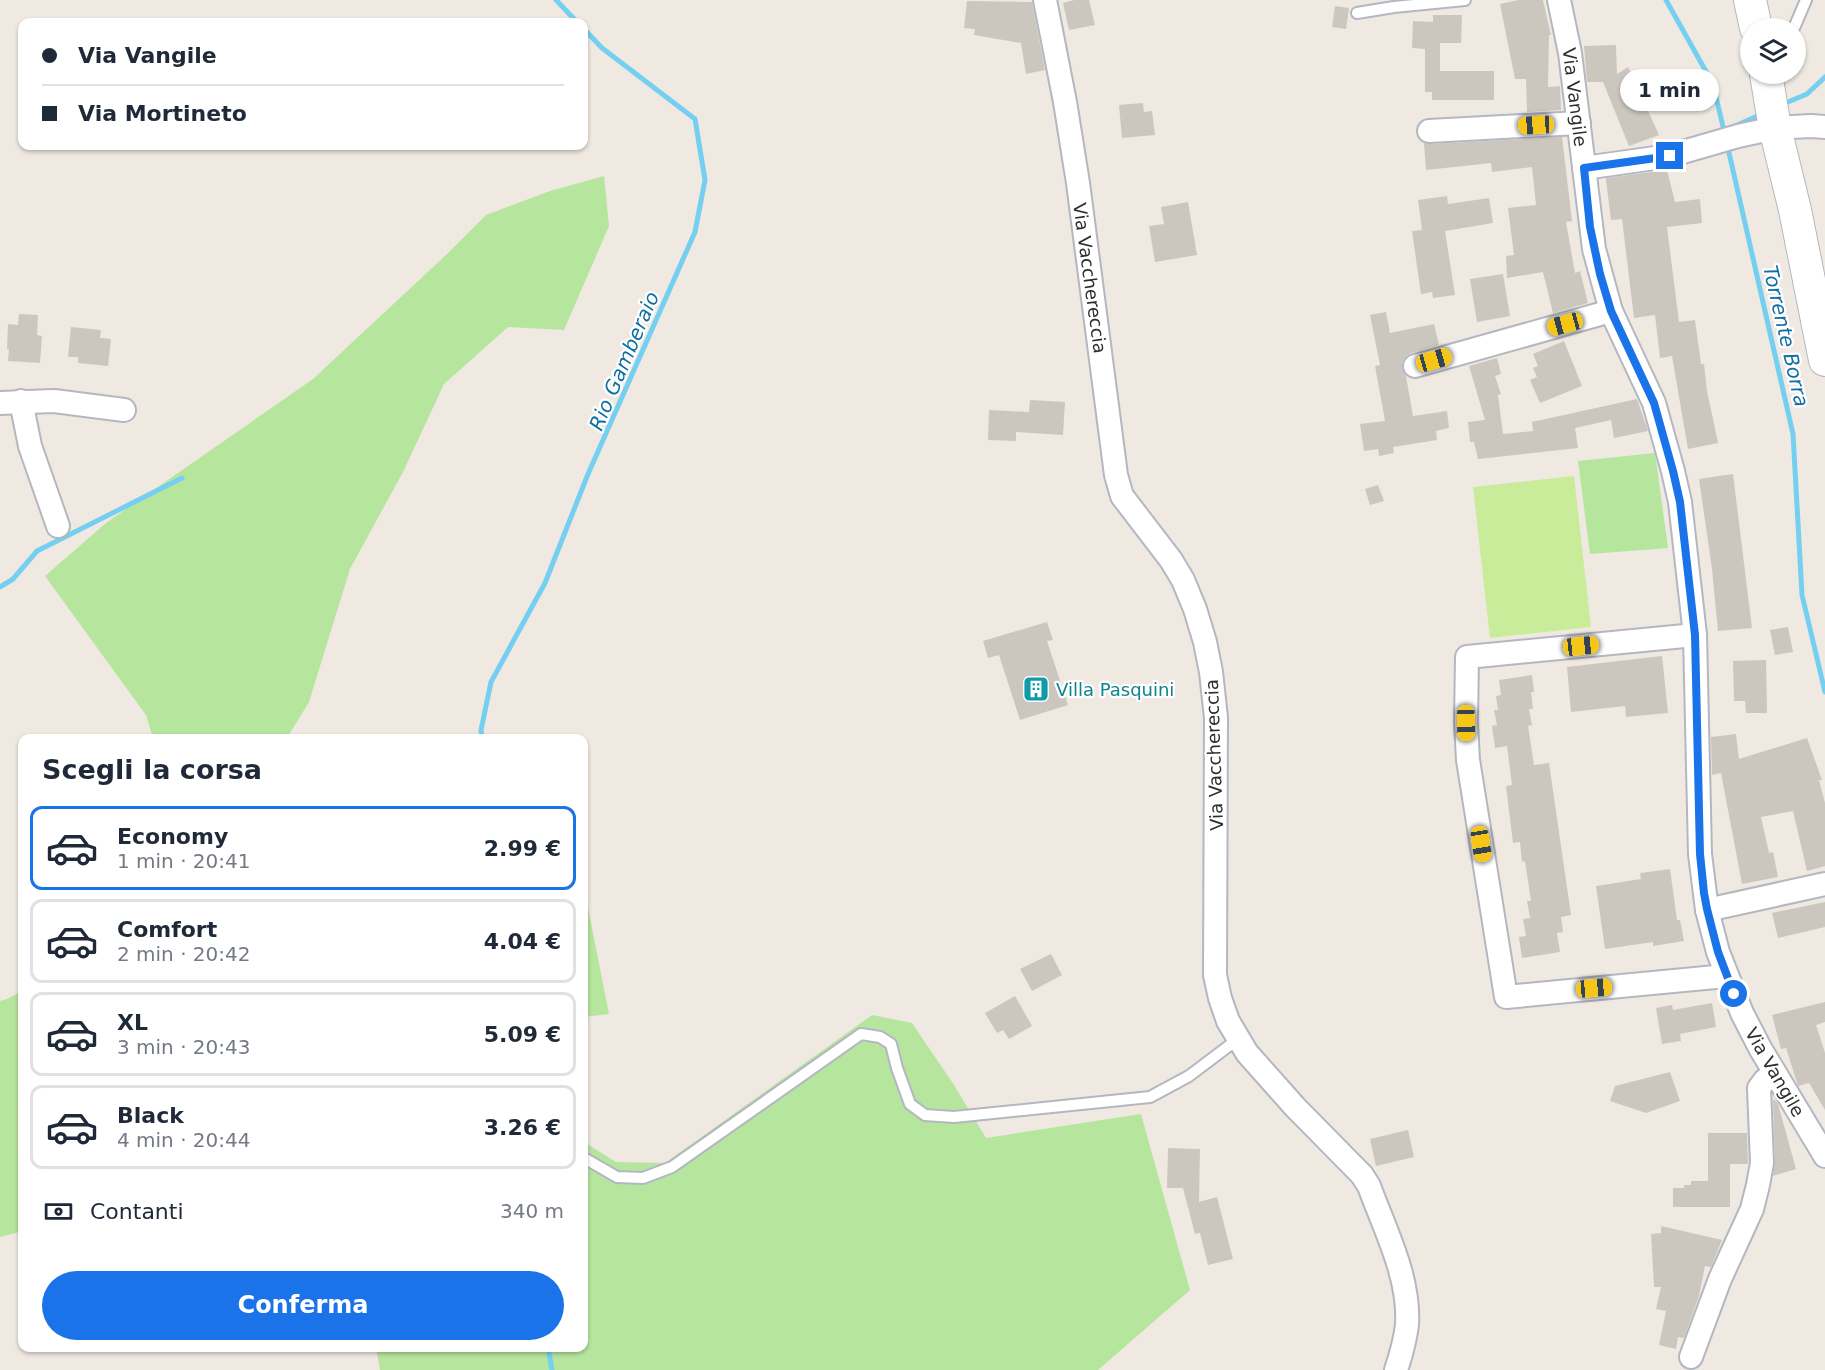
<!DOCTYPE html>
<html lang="it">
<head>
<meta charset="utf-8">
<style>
  :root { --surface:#fff; --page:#f2f2f3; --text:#1f2937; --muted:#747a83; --line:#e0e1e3; --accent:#1a73e8 }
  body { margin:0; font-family:"DejaVu Sans",sans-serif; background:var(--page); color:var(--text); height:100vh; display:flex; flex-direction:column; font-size:22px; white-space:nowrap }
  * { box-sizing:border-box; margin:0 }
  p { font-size:20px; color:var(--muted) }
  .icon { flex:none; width:33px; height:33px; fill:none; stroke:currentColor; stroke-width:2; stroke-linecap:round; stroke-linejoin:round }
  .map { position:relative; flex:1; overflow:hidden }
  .sheet { position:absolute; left:18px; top:734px; width:570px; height:618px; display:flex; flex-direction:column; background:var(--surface); border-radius:12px; box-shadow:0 2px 4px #0004 }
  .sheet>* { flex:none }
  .banner { position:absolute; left:18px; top:18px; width:570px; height:132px; border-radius:12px; box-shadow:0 2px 4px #0004; display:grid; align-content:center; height:132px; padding:0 24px; background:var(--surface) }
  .tools { position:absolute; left:1740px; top:18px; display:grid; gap:12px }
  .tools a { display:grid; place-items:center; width:66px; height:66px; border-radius:50%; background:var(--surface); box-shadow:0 2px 4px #0004; font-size:30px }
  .end { position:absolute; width:27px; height:27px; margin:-14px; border:8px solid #1a73e8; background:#fff; box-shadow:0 0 0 3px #fff }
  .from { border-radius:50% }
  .bubble { position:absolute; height:42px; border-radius:21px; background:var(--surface); box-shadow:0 2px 4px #0004; font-size:20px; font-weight:600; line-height:42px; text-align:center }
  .car { position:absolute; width:18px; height:36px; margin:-18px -9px; border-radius:8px; box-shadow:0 0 4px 2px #0007; background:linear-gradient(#f5c518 24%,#345 0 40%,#f5c518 0 76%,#345 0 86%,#f5c518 0) }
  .banner b { display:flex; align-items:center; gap:21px; height:57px; font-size:22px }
  .banner b+b { border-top:2px solid var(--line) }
  .banner i { width:15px; height:15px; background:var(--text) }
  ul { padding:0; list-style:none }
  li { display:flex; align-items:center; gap:18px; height:84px; margin:0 12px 9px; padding:0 12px; border:3px solid var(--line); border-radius:12px }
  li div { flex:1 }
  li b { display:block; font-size:22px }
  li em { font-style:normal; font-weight:600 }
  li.current { border-color:var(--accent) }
  li>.icon { width:54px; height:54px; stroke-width:1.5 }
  h2 { padding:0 24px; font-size:27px; line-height:72px }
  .pay { display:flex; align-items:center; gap:15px; height:66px; padding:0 24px; font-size:22px }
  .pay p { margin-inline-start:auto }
  .action { display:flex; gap:12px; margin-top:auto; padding:12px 24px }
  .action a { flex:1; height:69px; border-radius:36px; background:var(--accent); color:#fff; font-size:24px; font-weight:600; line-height:69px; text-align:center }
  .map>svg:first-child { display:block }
  .green { fill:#b6e59e }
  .pitch { fill:#c9ec9a }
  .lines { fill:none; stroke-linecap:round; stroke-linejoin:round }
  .stream { stroke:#75cff0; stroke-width:5 }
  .building { fill:#cbc7bf }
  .lane-casing { stroke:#b4b7c1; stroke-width:14 }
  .street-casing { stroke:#b4b7c1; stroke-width:26 }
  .secondary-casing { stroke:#b4b7c1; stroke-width:34 }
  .lane { stroke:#fff; stroke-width:10 }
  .street { stroke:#fff; stroke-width:22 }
  .secondary { stroke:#fff; stroke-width:32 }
  .route { stroke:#1a73e8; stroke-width:8 }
  .labels { text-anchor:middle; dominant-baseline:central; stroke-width:4.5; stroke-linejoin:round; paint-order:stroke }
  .street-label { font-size:18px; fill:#2e2e2e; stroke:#fff }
  .culture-label { font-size:18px; fill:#0d838f; stroke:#fff; text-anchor:start }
  .water-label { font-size:20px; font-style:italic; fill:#0d6fa3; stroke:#fff }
</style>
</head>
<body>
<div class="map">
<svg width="1825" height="1370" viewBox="0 0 1825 1370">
  <rect width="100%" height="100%" fill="#efe9e1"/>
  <g class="green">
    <polygon points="604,176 609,226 564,330 508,327 444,384 403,472 350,569 309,702 287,738 153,738 146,715 45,576 106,523 313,379 446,255 486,215 550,191"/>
    <polygon points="1655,453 1668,548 1590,554 1578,461"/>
    <polygon points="586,898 609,1014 584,1017 584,899"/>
    <polygon points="22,991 22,1222 19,1232 0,1237 0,1001 7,999"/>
    <polygon points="872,1015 912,1023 954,1085 986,1138 1141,1114 1190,1290 1098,1370 380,1370 376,1347 584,1347 584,1142 616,1162 665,1163"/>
  </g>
  <polygon class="pitch" points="1574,476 1591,627 1490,638 1473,487"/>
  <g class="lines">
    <g class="stream">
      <polyline points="556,0 577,22"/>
      <polyline points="1666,0 1713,84 1725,135"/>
      <polyline points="1781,105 1807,94 1825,77"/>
      <polyline points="1735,126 1762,114"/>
      <polyline points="1727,144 1793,434 1802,595 1825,692"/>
      <polyline points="0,587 13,579 37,551 182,478"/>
      <polyline points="482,738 481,730 491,682 545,583 588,474 695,232 705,180 695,119 602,48 584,29"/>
      <polyline points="548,1347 552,1370"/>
    </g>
  </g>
  <g class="building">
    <polygon points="1074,0 1089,0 1095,25 1069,30 1063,3"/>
    <polygon points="1518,0 1543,0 1551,35 1549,35 1548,87 1560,86 1561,110 1527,112 1526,79 1515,79 1500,4"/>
    <polygon points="967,1 1032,2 1045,70 1026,74 1021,43 974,35 975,29 964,28"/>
    <polygon points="1335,6 1349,8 1346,29 1332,27"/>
    <polygon points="1433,15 1462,15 1461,43 1440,43 1440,71 1494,71 1494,100 1432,100 1432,92 1425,92 1425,49 1412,48 1413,21 1433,22"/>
    <polygon points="1616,45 1617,74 1628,67 1659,135 1629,146 1603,82 1587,82 1584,46"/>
    <polygon points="1143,103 1144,112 1152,111 1155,135 1122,138 1119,105"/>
    <polygon points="1562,137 1572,221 1566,222 1575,273 1580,271 1588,303 1553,313 1543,272 1507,278 1506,256 1514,255 1508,208 1536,205 1532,167 1492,172 1491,163 1426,170 1424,143 1430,144"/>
    <polygon points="1667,170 1675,202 1700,199 1702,223 1667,227 1679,322 1695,320 1701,364 1704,364 1707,391 1718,443 1688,449 1672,356 1660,358 1655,315 1634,318 1622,219 1611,220 1606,180 1606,178"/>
    <polygon points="1447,196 1448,204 1489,198 1493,223 1445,231 1455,295 1433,298 1432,292 1421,294 1412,231 1422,230 1418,200"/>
    <polygon points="1188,202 1197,255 1155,262 1149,226 1164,224 1161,207"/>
    <polygon points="1503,274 1510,316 1477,322 1470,279"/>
    <polygon points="1386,312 1390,333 1434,324 1439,345 1411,353 1406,356 1402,362 1402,369 1406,376 1413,416 1447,411 1449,428 1436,431 1437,440 1393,447 1394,453 1379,456 1378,449 1364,451 1360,424 1385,421 1375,366 1380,365 1370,315"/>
    <polygon points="19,314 38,315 37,335 42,336 40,363 8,361 9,349 7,349 8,324 18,325"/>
    <polygon points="71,327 101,330 100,338 111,339 108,366 78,363 78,357 68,357"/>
    <polygon points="1564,341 1582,386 1540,403 1530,380 1537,377 1533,368 1538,366 1533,354"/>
    <polygon points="1497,358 1501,374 1495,376 1501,394 1498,395 1503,434 1533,431 1532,422 1637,399 1648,431 1614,438 1611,420 1575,428 1578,448 1478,459 1474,442 1470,442 1468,422 1485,420 1469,366"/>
    <polygon points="1030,400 1065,402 1063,435 1016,432 1016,441 988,440 989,410 1029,412"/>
    <polygon points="1733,474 1752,628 1718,631 1712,569 1699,479"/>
    <polygon points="1378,485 1384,501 1370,505 1365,489"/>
    <polygon points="1047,622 1053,640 1047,641 1068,705 1020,720 999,655 988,658 983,641"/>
    <polygon points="1788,627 1793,652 1775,655 1770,630"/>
    <polygon points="1662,656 1668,713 1626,717 1625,706 1571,712 1567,667"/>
    <polygon points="1766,660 1767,713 1746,713 1745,701 1734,701 1733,661"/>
    <polygon points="1532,675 1534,692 1531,692 1533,709 1529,709 1532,725 1528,726 1534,765 1549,763 1571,915 1561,917 1563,932 1557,933 1560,952 1522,958 1519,937 1526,936 1523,919 1530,918 1527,901 1531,901 1525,861 1522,862 1520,842 1513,843 1506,786 1512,785 1507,746 1495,748 1492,726 1497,725 1494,710 1498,710 1496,696 1501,695 1499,680"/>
    <polygon points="1736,734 1739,759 1807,738 1822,780 1819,780 1825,803 1825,866 1807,871 1793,811 1761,817 1769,853 1773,852 1778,877 1742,884 1721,773 1712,775 1711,737"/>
    <polygon points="1670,869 1677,920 1680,920 1684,941 1653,946 1653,942 1605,949 1596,886 1641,879 1640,873"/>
    <polygon points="1825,902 1825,927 1778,938 1772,913"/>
    <polygon points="1051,954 1062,975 1032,991 1020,969"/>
    <polygon points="1015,996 1032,1026 1009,1039 1003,1030 997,1033 985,1013"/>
    <polygon points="1825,1002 1825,1022 1816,1025 1825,1053 1825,1110 1809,1083 1798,1086 1786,1048 1781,1049 1772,1015"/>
    <polygon points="1712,1003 1716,1027 1680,1034 1681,1041 1662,1044 1656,1008 1672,1005 1673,1010"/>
    <polygon points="1670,1072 1680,1101 1646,1113 1610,1101 1615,1086"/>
    <polygon points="1773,1100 1775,1100 1778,1104 1796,1169 1773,1176 1775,1162"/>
    <polygon points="1408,1130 1414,1157 1376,1166 1370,1139"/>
    <polygon points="1708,1133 1747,1133 1748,1164 1730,1164 1730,1207 1673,1207 1673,1188 1684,1188 1684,1185 1691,1185 1691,1181 1708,1181"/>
    <polygon points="1168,1148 1200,1149 1199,1202 1217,1197 1233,1259 1208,1265 1200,1233 1195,1234 1183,1188 1167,1188"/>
    <polygon points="1661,1226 1722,1240 1711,1267 1705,1266 1699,1296 1684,1338 1678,1337 1676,1349 1659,1345 1666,1311 1656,1309 1661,1287 1654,1287 1651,1234 1661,1233"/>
  </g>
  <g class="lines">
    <defs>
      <g id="lane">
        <polyline points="1357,13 1394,7 1465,0"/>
        <polyline points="1794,28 1806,0"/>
        <polyline points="584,1158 617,1177 643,1178 672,1167 861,1034 880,1037 891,1044 897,1068 910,1104 925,1115 954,1117 1150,1097 1189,1076 1238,1039"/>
      </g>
      <g id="street">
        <path d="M1045,0L1065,102L1078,183L1116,475L1122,496L1171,560L1183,580L1195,609L1205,642L1211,672L1216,718L1215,975L1220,998L1228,1021L1247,1053L1295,1107L1362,1175L1369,1186C1385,1230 1410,1277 1407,1325C1405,1341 1401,1355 1396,1370"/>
        <polyline points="1559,0 1570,53 1594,249 1611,311 1654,403 1673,471 1680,502 1695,635 1700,854 1707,910 1718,952 1742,1013 1760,1048 1825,1156"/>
        <polyline points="1429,131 1579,123"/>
        <polyline points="1584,168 1669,156 1738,136 1775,128 1811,126 1825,127"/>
        <polyline points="1415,366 1611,311"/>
        <polyline points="21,401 30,446 58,526"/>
        <polyline points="0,403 54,401 124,410"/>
        <polyline points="1695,635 1467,657 1466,723 1468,760 1506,997 1726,976"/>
        <polyline points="1707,910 1825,884"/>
        <polyline points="1691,1357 1720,1279 1752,1209 1758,1185 1762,1163 1759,1088 1765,1080 1775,1075"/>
      </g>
      <g id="secondary">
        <polyline points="1750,0 1756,28"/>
        <polyline points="1766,74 1775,128 1795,210 1825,360"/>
      </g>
    </defs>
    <use href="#lane" class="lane-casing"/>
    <use href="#street" class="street-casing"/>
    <use href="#secondary" class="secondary-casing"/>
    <use href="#lane" class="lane"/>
    <use href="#street" class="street"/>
    <use href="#secondary" class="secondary"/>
  </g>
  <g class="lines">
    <polyline class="route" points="1670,156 1584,168 1590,227 1600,274 1611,311 1654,403 1673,471 1680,502 1695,635 1700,854 1704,893 1707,909 1718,952 1734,994"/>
  </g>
  <defs>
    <symbol id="building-square" viewBox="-11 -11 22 22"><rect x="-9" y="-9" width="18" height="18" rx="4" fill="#0f9aa8" stroke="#fff"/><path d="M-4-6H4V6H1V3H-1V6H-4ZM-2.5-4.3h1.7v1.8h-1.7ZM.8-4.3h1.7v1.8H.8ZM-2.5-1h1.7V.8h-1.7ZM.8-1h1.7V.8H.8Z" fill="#fff"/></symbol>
  </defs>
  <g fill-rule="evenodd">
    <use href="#building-square" x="1021" y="674" width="30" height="30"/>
  </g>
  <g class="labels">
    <g class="street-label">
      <text transform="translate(1575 97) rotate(83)">Via Vangile</text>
      <text transform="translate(1090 278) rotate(82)">Via Vacchereccia</text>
      <text transform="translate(1214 755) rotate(-92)">Via Vacchereccia</text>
      <text transform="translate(1775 1072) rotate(60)">Via Vangile</text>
    </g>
    <g class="culture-label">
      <text x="1056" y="689">Villa Pasquini</text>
    </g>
    <g class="water-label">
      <text transform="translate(1786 336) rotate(77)">Torrente Borra</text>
      <text transform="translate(624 361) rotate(-67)">Rio Gamberaio</text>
    </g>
  </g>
</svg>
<div class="tools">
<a><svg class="icon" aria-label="layers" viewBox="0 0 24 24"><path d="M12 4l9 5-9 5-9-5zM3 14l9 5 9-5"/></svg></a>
</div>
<i class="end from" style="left:1734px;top:994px"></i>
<i class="end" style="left:1670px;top:156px"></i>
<div class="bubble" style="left:1620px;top:69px;width:99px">1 min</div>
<i class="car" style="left:1536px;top:125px;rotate:267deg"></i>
<i class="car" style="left:1565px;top:324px;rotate:255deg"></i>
<i class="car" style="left:1434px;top:360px;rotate:74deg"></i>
<i class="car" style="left:1581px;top:646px;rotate:84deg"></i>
<i class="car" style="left:1466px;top:723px;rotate:179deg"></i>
<i class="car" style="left:1481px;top:844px;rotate:171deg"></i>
<i class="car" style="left:1594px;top:988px;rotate:85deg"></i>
<div class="banner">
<b><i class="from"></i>Via Vangile</b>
<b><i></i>Via Mortineto</b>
</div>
<section class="sheet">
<h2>Scegli la corsa</h2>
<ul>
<li class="current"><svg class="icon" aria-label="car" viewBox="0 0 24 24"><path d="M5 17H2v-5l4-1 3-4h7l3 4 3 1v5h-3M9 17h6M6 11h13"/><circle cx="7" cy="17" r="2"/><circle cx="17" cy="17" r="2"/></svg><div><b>Economy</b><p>1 min · 20:41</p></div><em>2.99 €</em></li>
<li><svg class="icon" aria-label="car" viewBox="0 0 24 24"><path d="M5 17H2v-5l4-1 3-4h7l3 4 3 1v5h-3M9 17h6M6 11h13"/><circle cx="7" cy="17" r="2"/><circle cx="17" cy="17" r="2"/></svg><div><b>Comfort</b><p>2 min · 20:42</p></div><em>4.04 €</em></li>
<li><svg class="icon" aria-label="car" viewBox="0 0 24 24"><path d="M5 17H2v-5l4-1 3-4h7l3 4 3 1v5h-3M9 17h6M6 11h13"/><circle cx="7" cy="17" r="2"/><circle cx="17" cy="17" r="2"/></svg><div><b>XL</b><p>3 min · 20:43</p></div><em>5.09 €</em></li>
<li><svg class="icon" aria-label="car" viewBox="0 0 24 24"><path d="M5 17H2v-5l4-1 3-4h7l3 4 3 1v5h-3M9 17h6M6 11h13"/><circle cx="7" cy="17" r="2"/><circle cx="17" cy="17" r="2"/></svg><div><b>Black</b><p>4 min · 20:44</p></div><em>3.26 €</em></li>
</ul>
<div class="pay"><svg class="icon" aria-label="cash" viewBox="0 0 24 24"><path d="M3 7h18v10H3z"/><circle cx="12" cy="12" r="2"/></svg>Contanti<p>340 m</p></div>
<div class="action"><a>Conferma</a></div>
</section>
</div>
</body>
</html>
